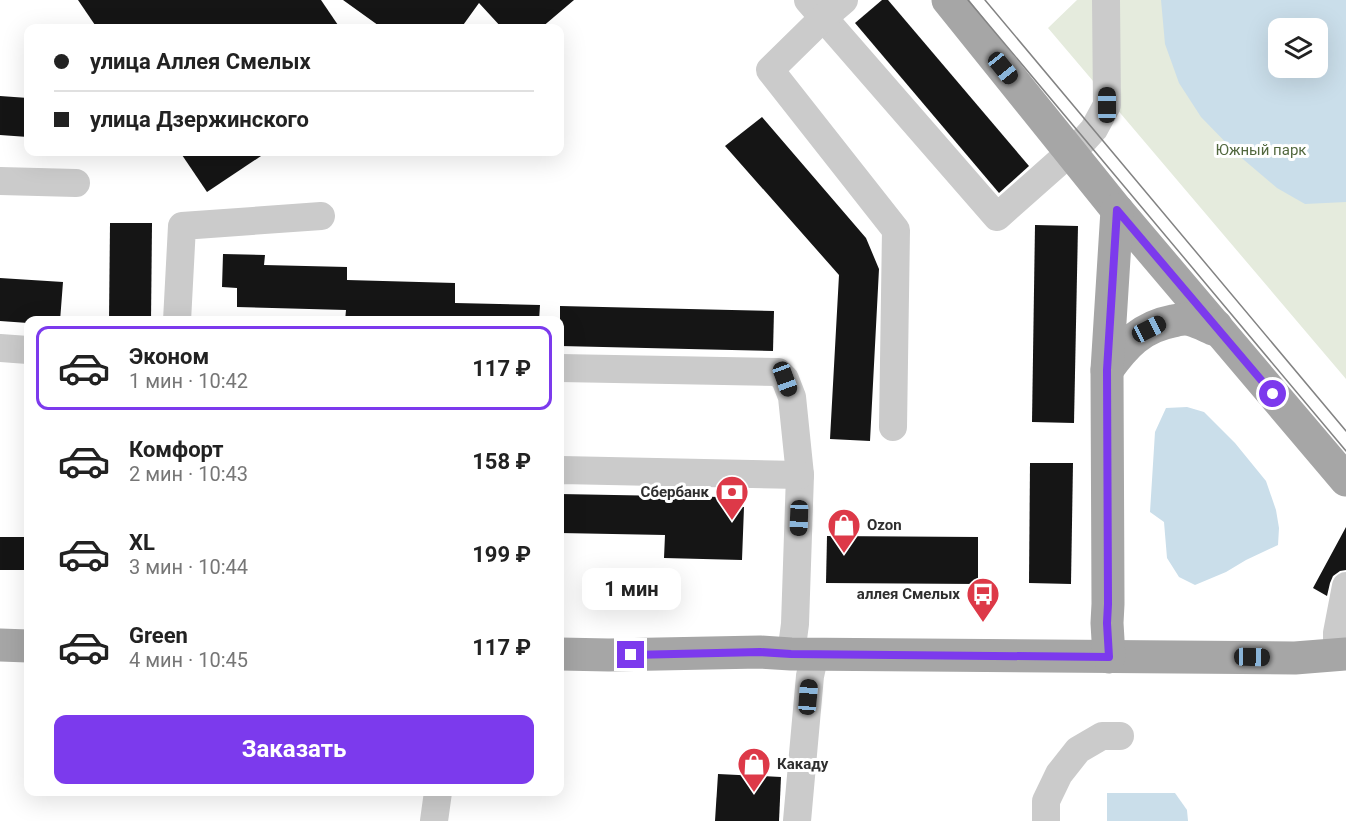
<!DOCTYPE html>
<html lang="ru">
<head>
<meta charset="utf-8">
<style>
  :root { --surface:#fff; --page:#f6f6f6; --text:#222; --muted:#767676; --line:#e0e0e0; --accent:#7c3aed }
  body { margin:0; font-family:Roboto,sans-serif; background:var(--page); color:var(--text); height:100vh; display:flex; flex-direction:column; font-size:22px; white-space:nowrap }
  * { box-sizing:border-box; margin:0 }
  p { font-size:20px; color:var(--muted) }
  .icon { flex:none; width:33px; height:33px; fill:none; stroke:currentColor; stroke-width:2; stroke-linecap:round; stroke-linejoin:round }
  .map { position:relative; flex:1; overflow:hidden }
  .details { position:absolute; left:24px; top:316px; width:540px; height:480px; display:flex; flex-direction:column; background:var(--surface); border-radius:12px; box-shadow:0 6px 24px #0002 }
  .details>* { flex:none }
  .guide { position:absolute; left:24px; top:24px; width:540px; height:132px; border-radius:12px; box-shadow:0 6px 24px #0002; display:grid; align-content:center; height:132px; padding:0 30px; background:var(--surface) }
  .controls { position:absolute; left:1268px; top:18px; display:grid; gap:12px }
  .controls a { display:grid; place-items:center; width:60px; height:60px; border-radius:12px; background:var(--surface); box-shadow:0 6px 24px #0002; font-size:30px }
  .end { position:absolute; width:27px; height:27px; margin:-14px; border:8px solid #7c3aed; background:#fff; box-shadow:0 0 0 3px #fff }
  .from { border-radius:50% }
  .bubble { position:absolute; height:42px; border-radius:12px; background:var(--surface); box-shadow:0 6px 24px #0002; font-size:20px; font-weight:700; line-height:42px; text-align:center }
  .car { position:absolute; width:18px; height:36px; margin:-18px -9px; border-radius:8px; box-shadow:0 0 4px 2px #0007; background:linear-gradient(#222 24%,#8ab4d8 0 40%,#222 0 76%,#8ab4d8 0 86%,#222 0) }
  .guide b { display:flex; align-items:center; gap:21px; height:57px; font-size:22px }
  .guide b+b { border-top:2px solid var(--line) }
  .guide i { width:15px; height:15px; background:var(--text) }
  ul { padding:10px 0 0; list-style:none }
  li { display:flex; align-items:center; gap:18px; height:84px; margin:0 12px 9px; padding:0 18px; border:3px solid transparent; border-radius:12px }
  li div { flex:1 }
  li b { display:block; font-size:22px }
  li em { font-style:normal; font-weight:700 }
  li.selected { border-color:var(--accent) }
  li>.icon { width:54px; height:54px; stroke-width:1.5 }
  .primary-button { display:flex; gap:12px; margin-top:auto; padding:12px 30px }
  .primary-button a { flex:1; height:69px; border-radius:12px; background:var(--accent); color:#fff; font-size:24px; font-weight:700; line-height:69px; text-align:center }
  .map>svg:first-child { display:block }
  .green { fill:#e5ebdd; fill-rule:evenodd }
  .water { fill:#cadeea; fill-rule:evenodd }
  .building { fill:#151515 }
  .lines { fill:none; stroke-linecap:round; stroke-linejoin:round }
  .minor { stroke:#cbcbcb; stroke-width:28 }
  .major { stroke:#a6a6a6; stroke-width:33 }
  .tram { stroke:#838383; stroke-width:1.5 }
  .route { stroke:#7c3aed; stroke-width:8 }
  .labels { text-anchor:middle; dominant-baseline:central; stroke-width:6; stroke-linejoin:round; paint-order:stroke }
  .park-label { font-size:15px; fill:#52683e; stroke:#fff }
  .poi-label { font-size:15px; font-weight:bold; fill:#2e2e2e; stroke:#fff; text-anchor:end }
</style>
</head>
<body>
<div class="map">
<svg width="1346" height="821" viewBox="0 0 1346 821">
  <rect width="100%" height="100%" fill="#fff"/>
  <path class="green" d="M1077,0H1346V379L1048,28ZM1278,28H1317V68H1278Z"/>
  <g class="water">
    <path d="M1161,0H1346V202L1305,204L1277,188L1237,154L1201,117L1179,83L1165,44ZM1278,28H1317V68H1278Z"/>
    <polygon points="1187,407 1204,412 1235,443 1266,481 1276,510 1279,528 1278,545 1246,560 1226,572 1195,585 1179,577 1167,558 1164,522 1150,512 1155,432 1166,408"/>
    <polygon points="1107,793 1175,793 1187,810 1188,821 1107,821"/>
  </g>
  <g class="building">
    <polygon points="78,0 321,0 340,28 97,28"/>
    <polygon points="343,0 574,0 541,28 502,28 479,3 461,28 382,28"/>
    <polygon points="882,0 888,0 1029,166 999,193 855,23"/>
    <polygon points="0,96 28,98 28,137 0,135"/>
    <polygon points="762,117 866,238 879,269 870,441 830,439 839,275 725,146"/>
    <polygon points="180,152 267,152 207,192"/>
    <polygon points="110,223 152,223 151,321 109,321"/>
    <polygon points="1035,225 1078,226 1074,423 1032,422"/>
    <polygon points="223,254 265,255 264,265 347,267 347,280 455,283 455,303 540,305 539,321 345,321 346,310 237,307 237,288 222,287"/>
    <polygon points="0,278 63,282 60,321 28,321 28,323 0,321"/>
    <polygon points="560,306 774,311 773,351 560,346"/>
    <polygon points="1030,463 1073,463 1071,584 1029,583"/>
    <polygon points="560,494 722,497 721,506 744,507 742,560 664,558 665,535 560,533"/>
    <polygon points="1346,527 1346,570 1340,571 1333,576 1330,583 1327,596 1313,588"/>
    <polygon points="827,536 978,537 978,584 826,583"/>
    <rect x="0" y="537" width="28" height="33"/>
    <polygon points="718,774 781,777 779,821 715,821"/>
  </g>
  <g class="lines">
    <g class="minor">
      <polyline points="808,0 997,217 1085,139 1094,129 1107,105 1106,0"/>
      <polyline points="844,0 823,18 770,70 896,230 893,427"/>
      <polyline points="0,181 76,183"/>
      <polyline points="177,321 182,226 321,216"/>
      <polyline points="0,348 28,350"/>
      <polyline points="560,368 778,372 785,379 792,397 800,475 795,624 791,654"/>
      <polyline points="560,471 561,470 800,475"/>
      <polyline points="1337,654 1337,633 1346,586"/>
      <polyline points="434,821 438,792"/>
      <polyline points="797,821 810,676 815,653"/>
      <polyline points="1046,821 1046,801 1059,774 1078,750 1102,736 1120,736"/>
    </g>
    <g class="major">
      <polyline points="948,0 1117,210 1346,480"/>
      <path d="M1107,370C1125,345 1141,327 1173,321C1178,320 1185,318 1191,320C1198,322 1206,326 1213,329L1216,326"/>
      <polyline points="0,645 28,646"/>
      <polyline points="560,654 609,655 760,652 791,654 1295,658 1346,654"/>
      <polyline points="1109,657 1107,623 1108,604 1107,370 1117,210"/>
    </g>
    <g class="tram">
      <polyline points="968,0 1346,451"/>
      <polyline points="985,0 1346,431"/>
    </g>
  </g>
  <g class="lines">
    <polyline class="route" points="631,655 760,652 791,654 1109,657 1107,623 1108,604 1107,370 1117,210 1273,394"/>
  </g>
  <defs>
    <symbol id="bank-pin" viewBox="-11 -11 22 30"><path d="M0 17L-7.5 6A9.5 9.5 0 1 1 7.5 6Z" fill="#dd3948" stroke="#fff"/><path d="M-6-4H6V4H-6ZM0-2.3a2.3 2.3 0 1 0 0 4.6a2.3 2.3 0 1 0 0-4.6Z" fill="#fff"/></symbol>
    <symbol id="shop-pin" viewBox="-11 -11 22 30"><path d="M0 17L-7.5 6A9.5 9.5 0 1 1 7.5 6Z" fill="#dd3948" stroke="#fff"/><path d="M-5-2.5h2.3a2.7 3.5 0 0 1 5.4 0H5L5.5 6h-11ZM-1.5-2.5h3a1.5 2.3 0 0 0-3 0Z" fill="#fff"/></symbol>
    <symbol id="bus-pin" viewBox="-11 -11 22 30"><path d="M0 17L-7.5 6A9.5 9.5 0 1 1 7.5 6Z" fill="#dd3948" stroke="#fff"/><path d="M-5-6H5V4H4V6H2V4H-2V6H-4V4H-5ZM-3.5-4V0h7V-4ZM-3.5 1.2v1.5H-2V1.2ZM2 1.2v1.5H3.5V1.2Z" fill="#fff"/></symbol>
  </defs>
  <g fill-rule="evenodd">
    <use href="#bank-pin" x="713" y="473" width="38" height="52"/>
    <use href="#shop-pin" x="825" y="506" width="38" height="52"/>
    <use href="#bus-pin" x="964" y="575" width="38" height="52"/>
    <use href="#shop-pin" x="735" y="745" width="38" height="52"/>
  </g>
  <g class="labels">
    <g class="park-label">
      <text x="1261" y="150">Южный парк</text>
    </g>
    <g class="poi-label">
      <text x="709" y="492">Сбербанк</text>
      <text x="867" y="525" text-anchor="start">Ozon</text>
      <text x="960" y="594">аллея Смелых</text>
      <text x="777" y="764" text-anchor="start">Какаду</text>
    </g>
  </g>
</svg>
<div class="controls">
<a><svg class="icon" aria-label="layers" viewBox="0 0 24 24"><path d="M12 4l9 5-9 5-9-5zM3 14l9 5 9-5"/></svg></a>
</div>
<i class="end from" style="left:1273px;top:394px"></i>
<i class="end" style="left:631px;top:655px"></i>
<div class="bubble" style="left:582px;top:568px;width:99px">1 мин</div>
<i class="car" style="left:1003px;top:68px;rotate:141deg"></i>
<i class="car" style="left:1107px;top:105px;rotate:0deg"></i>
<i class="car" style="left:1149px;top:329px;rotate:63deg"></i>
<i class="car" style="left:785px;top:379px;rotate:160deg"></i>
<i class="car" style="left:799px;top:518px;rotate:182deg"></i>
<i class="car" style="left:1252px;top:657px;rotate:91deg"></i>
<i class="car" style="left:808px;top:697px;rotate:5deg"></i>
<div class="guide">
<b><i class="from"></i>улица Аллея Смелых</b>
<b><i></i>улица Дзержинского</b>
</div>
<section class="details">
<ul>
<li class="selected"><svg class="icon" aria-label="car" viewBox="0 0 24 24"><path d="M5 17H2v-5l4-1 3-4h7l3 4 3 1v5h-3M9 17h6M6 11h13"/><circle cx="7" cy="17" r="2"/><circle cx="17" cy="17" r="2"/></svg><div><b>Эконом</b><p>1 мин · 10:42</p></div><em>117 ₽</em></li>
<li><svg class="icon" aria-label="car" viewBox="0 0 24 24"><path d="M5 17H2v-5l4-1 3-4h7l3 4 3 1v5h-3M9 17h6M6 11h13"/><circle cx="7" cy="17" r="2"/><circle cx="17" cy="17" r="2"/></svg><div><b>Комфорт</b><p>2 мин · 10:43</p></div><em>158 ₽</em></li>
<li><svg class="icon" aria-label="car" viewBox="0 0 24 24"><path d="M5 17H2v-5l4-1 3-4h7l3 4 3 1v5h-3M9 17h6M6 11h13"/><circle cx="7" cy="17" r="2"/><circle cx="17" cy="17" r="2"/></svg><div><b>XL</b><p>3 мин · 10:44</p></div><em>199 ₽</em></li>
<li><svg class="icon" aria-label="car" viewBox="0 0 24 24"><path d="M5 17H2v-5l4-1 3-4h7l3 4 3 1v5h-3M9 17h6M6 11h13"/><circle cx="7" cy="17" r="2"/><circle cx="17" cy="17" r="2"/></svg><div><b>Green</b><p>4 мин · 10:45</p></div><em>117 ₽</em></li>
</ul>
<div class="primary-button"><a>Заказать</a></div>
</section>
</div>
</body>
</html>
